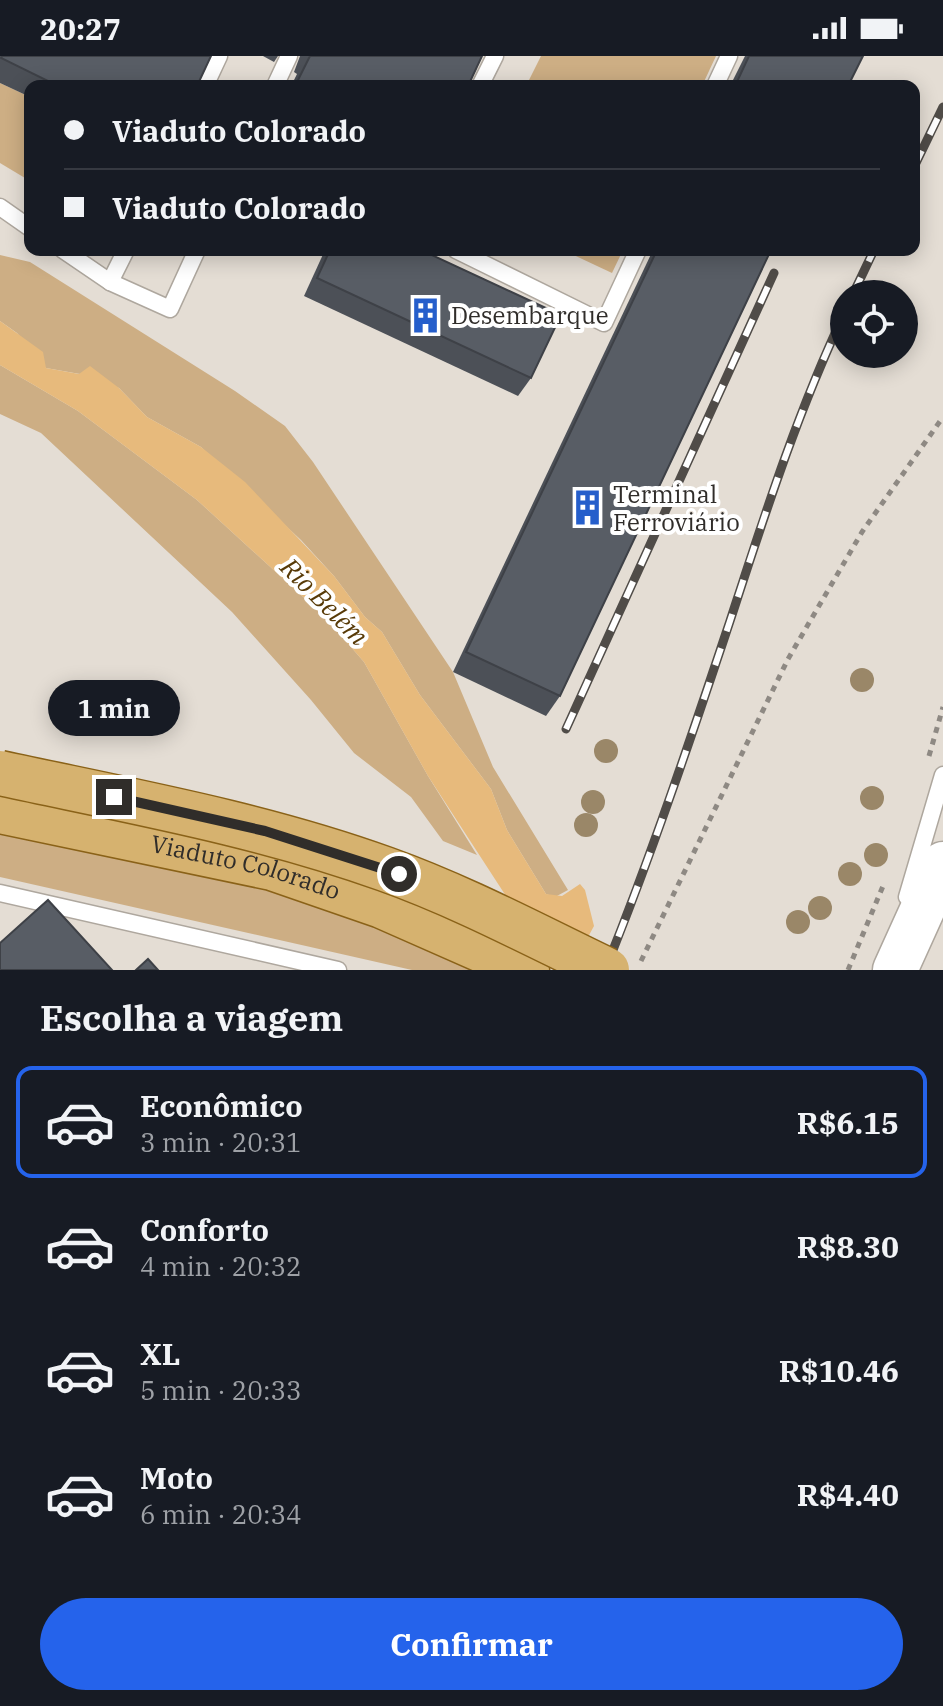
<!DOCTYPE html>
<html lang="pt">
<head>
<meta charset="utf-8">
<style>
  :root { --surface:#171b24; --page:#20242c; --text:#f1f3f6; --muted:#9ea1a6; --line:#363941; --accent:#2563eb }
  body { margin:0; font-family:"IBM Plex Serif",serif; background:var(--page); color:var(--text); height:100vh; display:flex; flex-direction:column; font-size:30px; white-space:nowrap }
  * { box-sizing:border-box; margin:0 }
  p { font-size:26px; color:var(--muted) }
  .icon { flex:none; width:44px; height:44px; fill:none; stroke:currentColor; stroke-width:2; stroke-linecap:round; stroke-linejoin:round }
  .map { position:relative; height:914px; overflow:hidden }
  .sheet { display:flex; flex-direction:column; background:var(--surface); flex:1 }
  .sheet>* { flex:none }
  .guide { position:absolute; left:24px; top:24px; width:896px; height:176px; border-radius:16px; box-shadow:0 4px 20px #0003; display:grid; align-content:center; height:176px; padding:0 40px; background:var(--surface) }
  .controls { position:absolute; left:830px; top:224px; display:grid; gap:16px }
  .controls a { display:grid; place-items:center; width:88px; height:88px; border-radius:50%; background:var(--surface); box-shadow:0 4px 20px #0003; font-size:40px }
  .end { position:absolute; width:36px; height:36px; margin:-18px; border:10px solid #302d2a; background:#fff; box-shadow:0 0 0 4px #fff }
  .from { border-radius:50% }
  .bubble { position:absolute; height:56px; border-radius:28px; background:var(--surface); box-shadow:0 4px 20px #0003; font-size:26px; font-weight:800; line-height:56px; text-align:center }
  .guide b { display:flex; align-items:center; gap:28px; height:76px; font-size:30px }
  .guide b+b { border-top:2px solid var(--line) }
  .guide i { width:20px; height:20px; background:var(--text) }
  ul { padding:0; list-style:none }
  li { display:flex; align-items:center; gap:24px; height:112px; margin:0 16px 12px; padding:0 24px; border:4px solid transparent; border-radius:16px }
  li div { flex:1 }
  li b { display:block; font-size:30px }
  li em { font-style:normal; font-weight:800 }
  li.on { border-color:var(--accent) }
  li>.icon { width:72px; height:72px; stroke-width:1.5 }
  h2 { padding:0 40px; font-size:36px; line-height:96px }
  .action { display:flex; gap:16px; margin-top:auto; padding:16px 40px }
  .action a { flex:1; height:92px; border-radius:48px; background:var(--accent); color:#fff; font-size:32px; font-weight:800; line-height:92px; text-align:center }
  .status { display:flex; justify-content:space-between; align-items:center; height:56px; padding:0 40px; background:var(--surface); direction:ltr }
  .status svg { height:22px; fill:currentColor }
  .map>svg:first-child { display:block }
  .green { fill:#cdae84 }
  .water { fill:#e7ba7c }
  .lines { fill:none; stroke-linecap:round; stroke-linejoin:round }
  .lane-casing { stroke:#aea79e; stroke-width:19 }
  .secondary-casing { stroke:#aea79e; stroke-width:47 }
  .primary-casing { stroke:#8a6218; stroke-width:47 }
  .path { stroke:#8e8983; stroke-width:5; stroke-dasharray:6 6; stroke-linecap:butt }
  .lane { stroke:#fff; stroke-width:16 }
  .secondary { stroke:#fff; stroke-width:44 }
  .primary { stroke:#d6b26f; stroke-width:44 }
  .rail-casing { stroke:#504c48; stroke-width:9 }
  .rail { stroke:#fff; stroke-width:6; stroke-dasharray:18; stroke-linecap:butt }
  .primary-bridge-casing { stroke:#8a6218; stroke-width:47; stroke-linecap:butt }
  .primary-bridge { stroke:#d6b26f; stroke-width:44 }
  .tree { fill:#9a8768 }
  .wall { fill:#4c5057 }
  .building { fill:#585d65; stroke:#3e4147; stroke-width:2 }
  .route { stroke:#302d2a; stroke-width:10 }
  .labels { text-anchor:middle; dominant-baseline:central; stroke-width:8; stroke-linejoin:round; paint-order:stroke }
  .poi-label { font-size:24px; fill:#302d2a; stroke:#fff; text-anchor:start }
  .street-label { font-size:24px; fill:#302d2a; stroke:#fff }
  .water-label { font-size:26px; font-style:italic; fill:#583a07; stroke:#fff }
</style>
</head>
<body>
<div class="status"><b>20:27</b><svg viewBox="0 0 49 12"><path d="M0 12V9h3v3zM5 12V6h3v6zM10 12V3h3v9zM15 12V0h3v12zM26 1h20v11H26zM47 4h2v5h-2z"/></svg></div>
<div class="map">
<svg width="943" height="914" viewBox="0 0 943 914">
  <rect width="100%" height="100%" fill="#e4ddd4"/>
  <g class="green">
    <polygon points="541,0 716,0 702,30 526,30"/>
    <polygon points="0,27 30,41 30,125 0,107"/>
    <polygon points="563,194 623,194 612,217"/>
    <polygon points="0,199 30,206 235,335 285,370 313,406 453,616 493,711 568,834 555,841 546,838 507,774 491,733 420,639 382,576 365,561 334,520 301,484 201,391 147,361 119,332 80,318 46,312 17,277 0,265"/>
    <polygon points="0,309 78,355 197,444 324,560 364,606 428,720 477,799 443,785 411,741 354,697 311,644 232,556 41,377 0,358"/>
    <polygon points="0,774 191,812 305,842 485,914 412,914 0,821"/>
  </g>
  <polygon class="water" points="0,265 43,296 46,312 79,318 90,310 119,332 147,361 201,391 245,426 334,520 365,561 382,576 420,639 491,733 507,774 546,838 562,840 580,828 585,834 594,870 588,881 545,900 428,720 364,606 324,560 197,444 78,355 0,309"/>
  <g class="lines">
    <defs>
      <g id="lane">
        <polyline points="205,30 219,0"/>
        <polyline points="275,30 289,0"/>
        <polyline points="480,30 495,0"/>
        <polyline points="715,30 729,0"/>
        <polyline points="0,151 30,172"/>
        <polyline points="63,194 110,226 170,253 197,194"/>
        <polyline points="456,194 604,267 638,194"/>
        <polyline points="110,226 126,194"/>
        <polyline points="0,837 338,914"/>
        <polyline points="907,841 943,719"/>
      </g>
      <polyline id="secondary" points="895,914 943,808"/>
      <g id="primary">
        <path id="s1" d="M0,755L272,812L382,850L527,914"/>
      </g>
    </defs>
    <use href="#lane" class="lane-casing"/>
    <use href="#secondary" class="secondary-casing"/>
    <use href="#primary" class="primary-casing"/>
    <g class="path">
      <polyline points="929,700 943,651"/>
      <polyline points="641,905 788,603 862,476 943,361"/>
      <polyline points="848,914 883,830"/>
    </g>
    <use href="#lane" class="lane"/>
    <use href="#secondary" class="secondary"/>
    <use href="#primary" class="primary"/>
    <defs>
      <g id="rail">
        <polyline points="914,111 943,51"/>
        <polyline points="853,238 874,194"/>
        <polyline points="566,673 774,217"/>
        <path d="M605,914C651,800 691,682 730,565C764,461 797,357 844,258"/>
      </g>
    </defs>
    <use href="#rail" class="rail-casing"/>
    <use href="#rail" class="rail"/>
    <defs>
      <path id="primary-bridge" d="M0,717C130,745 260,768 385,813C461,840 534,879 607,914"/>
    </defs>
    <use href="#primary-bridge" class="primary-bridge-casing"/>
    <use href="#primary-bridge" class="primary-bridge"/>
  </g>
  <g class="tree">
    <circle cx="862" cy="624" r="12"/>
    <circle cx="606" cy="695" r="12"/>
    <circle cx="872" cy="742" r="12"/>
    <circle cx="593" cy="746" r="12"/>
    <circle cx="586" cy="769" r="12"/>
    <circle cx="876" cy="799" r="12"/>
    <circle cx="850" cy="818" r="12"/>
    <circle cx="820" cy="852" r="12"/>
    <circle cx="798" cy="866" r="12"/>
  </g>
  <g class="wall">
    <polygon points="0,0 211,0 197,30 30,30 30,41 0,27"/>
    <polygon points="263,0 278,0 274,6"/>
    <polygon points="300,0 482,0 468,30 291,30 297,18 294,16"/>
    <polygon points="745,0 863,0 848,30 730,30"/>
    <polygon points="325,194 421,194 531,322 518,340 304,240"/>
    <polygon points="653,194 771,194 560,640 546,660 453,616"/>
  </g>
  <g class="building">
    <polygon points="2,0 211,0 197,30 58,30 1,2"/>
    <polygon points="310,0 482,0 468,30 295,30"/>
    <polygon points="749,0 863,0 848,30 735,30"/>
    <polygon points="330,194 421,194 561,259 531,322 317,222"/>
    <polygon points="657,194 771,194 560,640 466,596"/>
    <polygon points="48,844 112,914 0,914 0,887"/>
    <polygon points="148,903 158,914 136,914"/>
  </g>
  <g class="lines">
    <polyline class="route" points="114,741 265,775 399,818"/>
  </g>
  <defs>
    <symbol id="building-bare" viewBox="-9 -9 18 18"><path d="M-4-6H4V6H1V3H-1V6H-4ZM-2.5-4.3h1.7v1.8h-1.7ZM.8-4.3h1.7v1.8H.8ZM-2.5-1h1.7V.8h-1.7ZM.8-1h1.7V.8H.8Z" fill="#255ecb" stroke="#fff" stroke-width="2.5" paint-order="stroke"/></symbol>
  </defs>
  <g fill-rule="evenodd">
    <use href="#building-bare" x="400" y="234" width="51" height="51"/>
    <use href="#building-bare" x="562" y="426" width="51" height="51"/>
  </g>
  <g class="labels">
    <g class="poi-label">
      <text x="451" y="259">Desembarque</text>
      <text x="613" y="438">Terminal<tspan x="613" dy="28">Ferroviário</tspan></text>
    </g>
    <g class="street-label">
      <text stroke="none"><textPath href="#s1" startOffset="252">Viaduto Colorado</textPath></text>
    </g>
    <g class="water-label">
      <text transform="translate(325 545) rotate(45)">Rio Belém</text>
    </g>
  </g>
</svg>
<div class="controls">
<a><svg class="icon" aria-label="locate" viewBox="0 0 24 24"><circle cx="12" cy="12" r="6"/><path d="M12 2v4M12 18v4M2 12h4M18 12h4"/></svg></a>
</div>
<i class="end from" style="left:399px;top:818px"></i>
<i class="end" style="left:114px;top:741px"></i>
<div class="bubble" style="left:48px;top:624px;width:132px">1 min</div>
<div class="guide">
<b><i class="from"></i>Viaduto Colorado</b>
<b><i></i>Viaduto Colorado</b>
</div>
</div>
<section class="sheet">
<h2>Escolha a viagem</h2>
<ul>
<li class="on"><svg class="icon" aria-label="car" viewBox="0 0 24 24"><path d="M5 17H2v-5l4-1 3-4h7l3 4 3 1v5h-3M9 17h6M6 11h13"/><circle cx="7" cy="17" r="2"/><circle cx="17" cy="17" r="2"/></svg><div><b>Econômico</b><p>3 min · 20:31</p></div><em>R$6.15</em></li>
<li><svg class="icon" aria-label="car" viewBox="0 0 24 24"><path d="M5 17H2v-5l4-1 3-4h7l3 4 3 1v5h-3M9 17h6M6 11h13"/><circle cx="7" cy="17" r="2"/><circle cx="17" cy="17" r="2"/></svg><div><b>Conforto</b><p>4 min · 20:32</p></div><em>R$8.30</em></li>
<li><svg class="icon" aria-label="car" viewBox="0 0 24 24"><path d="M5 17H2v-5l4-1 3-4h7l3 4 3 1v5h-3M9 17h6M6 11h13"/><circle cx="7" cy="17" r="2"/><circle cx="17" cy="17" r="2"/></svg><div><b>XL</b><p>5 min · 20:33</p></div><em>R$10.46</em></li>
<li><svg class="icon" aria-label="car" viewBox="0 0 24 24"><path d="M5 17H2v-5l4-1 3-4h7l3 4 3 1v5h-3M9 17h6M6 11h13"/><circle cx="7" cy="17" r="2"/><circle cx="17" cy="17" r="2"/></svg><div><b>Moto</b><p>6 min · 20:34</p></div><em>R$4.40</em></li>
</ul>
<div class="action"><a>Confirmar</a></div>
</section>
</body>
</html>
